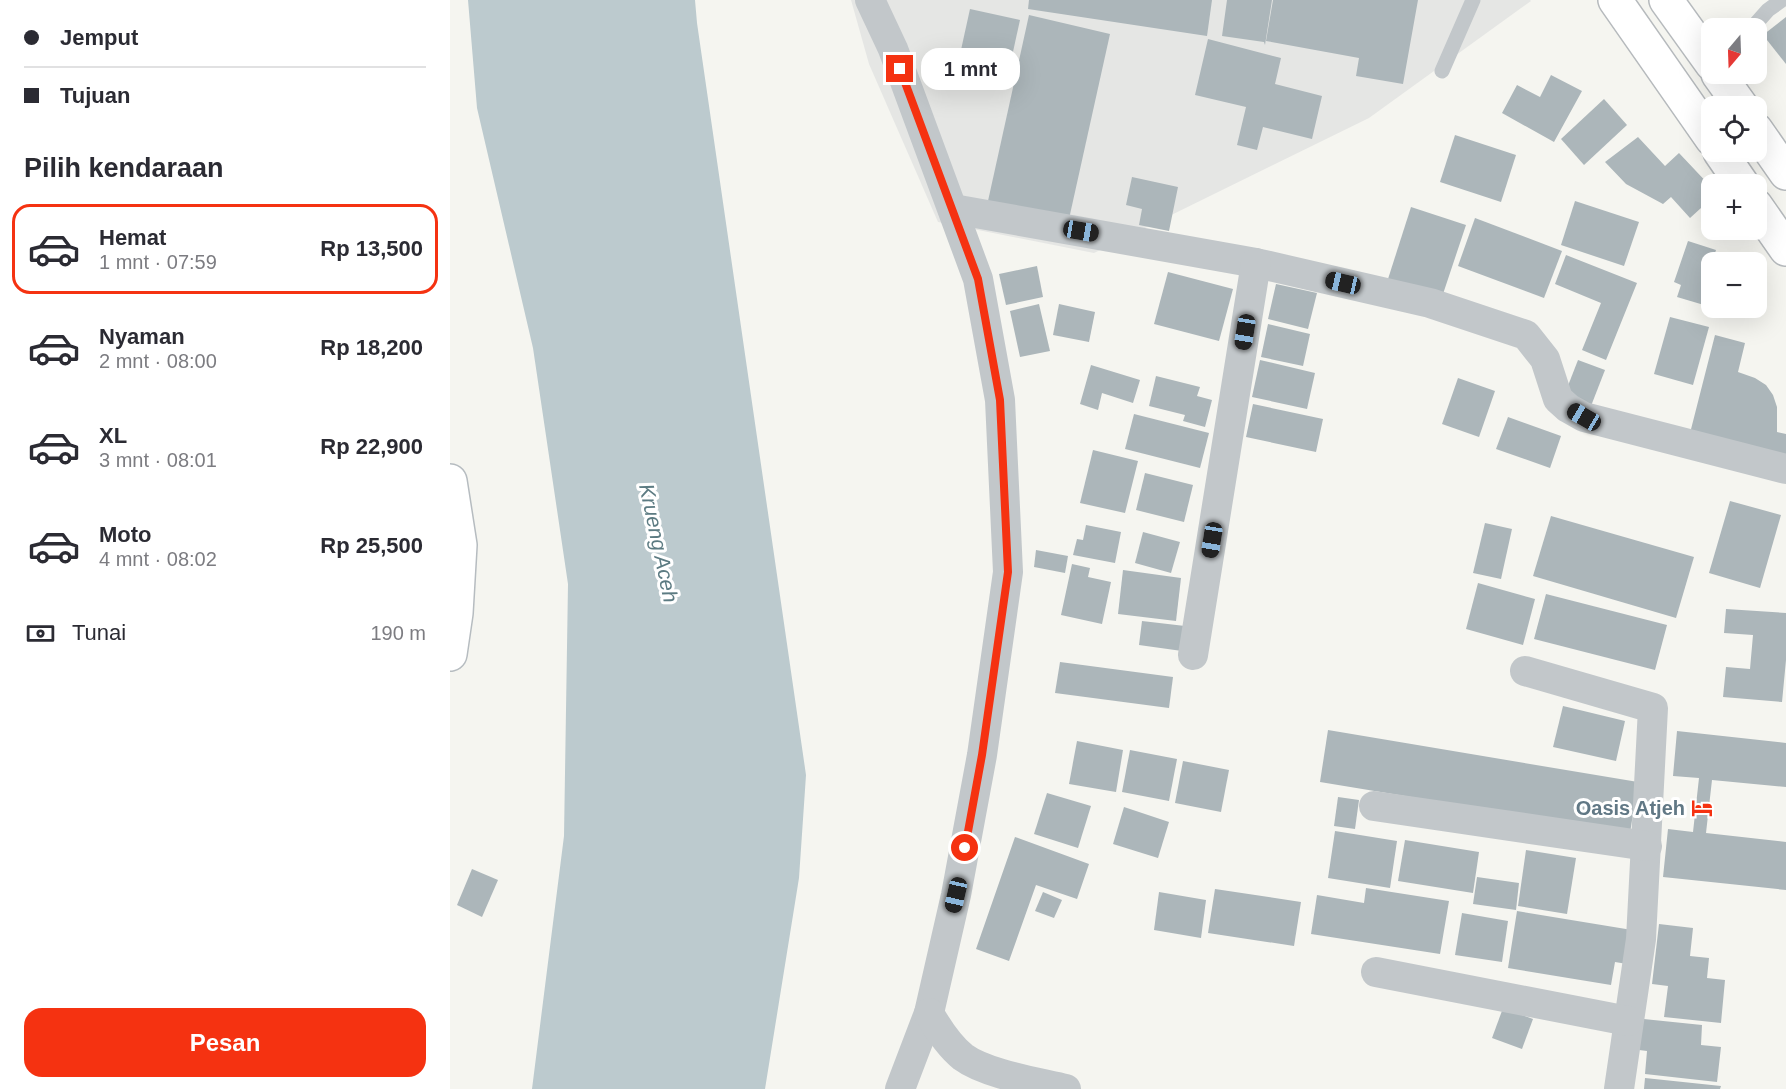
<!DOCTYPE html>
<html lang="id">
<head>
<meta charset="utf-8">
<style>
  :root { --surface:#fff; --page:#f2f2f3; --text:#2b2b33; --muted:#7c7c81; --line:#e1e1e2; --accent:#f53211 }
  body { margin:0; font-family:Helvetica,sans-serif; background:var(--page); color:var(--text); height:100vh; display:flex; flex-direction:column; font-size:22px; white-space:nowrap }
  * { box-sizing:border-box; margin:0 }
  p { font-size:20px; color:var(--muted) }
  .icon { flex:none; width:33px; height:33px; fill:none; stroke:currentColor; stroke-width:2; stroke-linecap:round; stroke-linejoin:round }
  .map { position:relative; flex:1; overflow:hidden }
  .panel { display:flex; flex-direction:column; background:var(--surface); width:450px }
  .panel>* { flex:none }
  .guide { display:grid; align-content:center; height:132px; padding:0 24px; background:var(--surface) }
  .needle { width:39px; rotate:199deg }
  .tools { position:absolute; left:1251px; top:18px; display:grid; gap:12px }
  .tools a { display:grid; place-items:center; width:66px; height:66px; border-radius:12px; background:var(--surface); box-shadow:0 6px 24px #0002; font-size:30px }
  .end { position:absolute; width:27px; height:27px; margin:-14px; border:8px solid #f53211; background:#fff; box-shadow:0 0 0 3px #fff }
  .from { border-radius:50% }
  .bubble { position:absolute; height:42px; border-radius:18px; background:var(--surface); box-shadow:0 6px 24px #0002; font-size:20px; font-weight:700; line-height:42px; text-align:center }
  .car { position:absolute; width:18px; height:36px; margin:-18px -9px; border-radius:8px; box-shadow:0 0 4px 2px #0007; background:linear-gradient(#222 24%,#8ab4d8 0 40%,#222 0 76%,#8ab4d8 0 86%,#222 0) }
  .guide b { display:flex; align-items:center; gap:21px; height:57px; font-size:22px }
  .guide b+b { border-top:2px solid var(--line) }
  .guide i { width:15px; height:15px; background:var(--text) }
  ul { padding:0; list-style:none }
  li { display:flex; align-items:center; gap:18px; height:90px; margin:0 12px 9px; padding:0 12px; border:3px solid transparent; border-radius:18px }
  li div { flex:1 }
  li b { display:block; font-size:22px }
  li em { font-style:normal; font-weight:700 }
  li.selected { border-color:var(--accent) }
  li>.icon { width:54px; height:54px; stroke-width:1.5 }
  h2 { padding:0 24px; font-size:27px; line-height:72px }
  .pay { display:flex; align-items:center; gap:15px; height:66px; padding:0 24px; font-size:22px }
  .pay p { margin-inline-start:auto }
  .button { display:flex; gap:12px; margin-top:auto; padding:12px 24px }
  .button a { flex:1; height:69px; border-radius:18px; background:var(--accent); color:#fff; font-size:24px; font-weight:700; line-height:69px; text-align:center }
  main { display:flex; flex:1; min-height:0 }
  .map>svg:first-child { display:block }
  .built { fill:#e5e6e4 }
  .water { fill:#bccace }
  .building { fill:#acb6ba }
  .lines { fill:none; stroke-linecap:round; stroke-linejoin:round }
  .secondary-casing { stroke:#b6bcc0; stroke-width:36 }
  .highway-casing { stroke:#b6babd; stroke-width:36 }
  .lane { stroke:#c2c7ca; stroke-width:15 }
  .street { stroke:#c2c7ca; stroke-width:30 }
  .secondary { stroke:#fff; stroke-width:33 }
  .highway { stroke:#fff; stroke-width:33 }
  .route { stroke:#f53211; stroke-width:8 }
  .labels { text-anchor:middle; dominant-baseline:central; stroke-width:6; stroke-linejoin:round; paint-order:stroke }
  .poi-label { font-size:20px; font-weight:bold; fill:#617885; stroke:#fff; text-anchor:end }
  .water-label { font-size:21px; font-style:italic; fill:#5c7b82; stroke:#fff }
</style>
</head>
<body>
<main>
<section class="panel">
<div class="guide">
<b><i class="from"></i>Jemput</b>
<b><i></i>Tujuan</b>
</div>
<h2>Pilih kendaraan</h2>
<ul>
<li class="selected"><svg class="icon" aria-label="car" viewBox="0 0 24 24"><path d="M5 17H2v-5l4-1 3-4h7l3 4 3 1v5h-3M9 17h6M6 11h13"/><circle cx="7" cy="17" r="2"/><circle cx="17" cy="17" r="2"/></svg><div><b>Hemat</b><p>1 mnt · 07:59</p></div><em>Rp 13,500</em></li>
<li><svg class="icon" aria-label="car" viewBox="0 0 24 24"><path d="M5 17H2v-5l4-1 3-4h7l3 4 3 1v5h-3M9 17h6M6 11h13"/><circle cx="7" cy="17" r="2"/><circle cx="17" cy="17" r="2"/></svg><div><b>Nyaman</b><p>2 mnt · 08:00</p></div><em>Rp 18,200</em></li>
<li><svg class="icon" aria-label="car" viewBox="0 0 24 24"><path d="M5 17H2v-5l4-1 3-4h7l3 4 3 1v5h-3M9 17h6M6 11h13"/><circle cx="7" cy="17" r="2"/><circle cx="17" cy="17" r="2"/></svg><div><b>XL</b><p>3 mnt · 08:01</p></div><em>Rp 22,900</em></li>
<li><svg class="icon" aria-label="car" viewBox="0 0 24 24"><path d="M5 17H2v-5l4-1 3-4h7l3 4 3 1v5h-3M9 17h6M6 11h13"/><circle cx="7" cy="17" r="2"/><circle cx="17" cy="17" r="2"/></svg><div><b>Moto</b><p>4 mnt · 08:02</p></div><em>Rp 25,500</em></li>
</ul>
<div class="pay"><svg class="icon" aria-label="cash" viewBox="0 0 24 24"><path d="M3 7h18v10H3z"/><circle cx="12" cy="12" r="2"/></svg>Tunai<p>190 m</p></div>
<div class="button"><a>Pesan</a></div>
</section>
<div class="map">
<svg width="1336" height="1089" viewBox="0 0 1336 1089">
  <rect width="100%" height="100%" fill="#f5f5f0"/>
  <polygon class="built" points="401,0 1080,0 1081,1 919,118 644,253 488,222 419,64"/>
  <polygon class="water" points="18,0 245,0 247,23 356,775 349,878 315,1089 82,1089 114,836 118,584 83,348 27,108"/>
  <g class="building">
    <polygon points="579,0 762,0 757,36 578,9"/>
    <polygon points="777,0 822,0 815,45 814,42 772,36"/>
    <polygon points="823,0 968,0 953,84 906,76 909,58 816,41"/>
    <polygon points="520,9 570,20 557,79 507,68"/>
    <polygon points="579,15 660,34 617,228 536,210"/>
    <polygon points="1336,17 1336,64 1313,35"/>
    <polygon points="758,39 831,58 825,84 872,96 862,139 813,127 807,150 787,145 796,107 745,95"/>
    <polygon points="1101,75 1132,91 1104,142 1052,113 1067,85 1090,97"/>
    <polygon points="1154,99 1177,125 1134,165 1111,139"/>
    <polygon points="1005,135 1066,155 1051,202 990,182"/>
    <polygon points="1188,137 1215,166 1229,153 1262,188 1262,198 1240,218 1221,197 1213,204 1176,184 1155,162"/>
    <polygon points="682,177 728,187 719,231 689,225 692,209 676,205"/>
    <polygon points="1125,201 1189,222 1174,266 1111,245"/>
    <polygon points="961,207 1016,225 992,297 938,279"/>
    <polygon points="1025,218 1112,251 1094,298 1008,266"/>
    <polygon points="1238,241 1266,250 1257,277 1262,281 1254,305 1227,297 1231,285 1224,282"/>
    <polygon points="1116,255 1187,283 1156,360 1132,350 1151,303 1105,284"/>
    <polygon points="587,266 593,297 556,305 549,274"/>
    <polygon points="718,272 783,289 769,341 704,324"/>
    <polygon points="826,284 867,293 858,329 818,319"/>
    <polygon points="589,304 600,351 570,357 560,311"/>
    <polygon points="609,304 645,312 639,342 603,335"/>
    <polygon points="1220,317 1259,327 1243,385 1204,374"/>
    <polygon points="818,324 860,334 853,366 811,357"/>
    <polygon points="1265,335 1295,343 1288,372 1305,378 1316,385 1323,395 1327,407 1327,432 1336,434 1336,465 1238,441"/>
    <polygon points="810,360 865,373 857,409 802,397"/>
    <polygon points="1128,360 1155,370 1141,406 1114,396"/>
    <polygon points="641,365 690,380 683,403 652,393 648,410 630,404"/>
    <polygon points="706,376 750,387 747,396 762,400 755,427 733,421 735,415 699,406"/>
    <polygon points="1008,378 1045,391 1029,437 992,424"/>
    <polygon points="803,404 873,419 866,452 796,437"/>
    <polygon points="684,414 759,433 750,468 675,449"/>
    <polygon points="1058,417 1111,436 1100,468 1046,449"/>
    <polygon points="643,450 688,461 675,513 630,503"/>
    <polygon points="695,473 743,485 734,522 686,510"/>
    <polygon points="1280,501 1331,515 1310,588 1259,573"/>
    <polygon points="1101,516 1244,557 1226,618 1083,576"/>
    <polygon points="1035,523 1062,529 1051,579 1023,573"/>
    <polygon points="636,525 671,532 665,563 623,555 627,539 633,540"/>
    <polygon points="693,532 730,542 721,573 685,563"/>
    <polygon points="586,550 618,556 615,573 584,567"/>
    <polygon points="622,564 640,568 638,577 661,582 652,624 611,615"/>
    <polygon points="673,570 731,578 726,621 668,614"/>
    <polygon points="1028,583 1085,599 1073,645 1016,629"/>
    <polygon points="1096,594 1217,625 1205,670 1084,639"/>
    <polygon points="1276,609 1336,613 1336,660 1332,702 1273,697 1276,667 1300,669 1303,635 1274,633"/>
    <polygon points="692,621 735,626 732,651 689,645"/>
    <polygon points="610,662 723,677 719,708 605,693"/>
    <polygon points="1113,706 1175,721 1166,761 1103,747"/>
    <polygon points="878,730 1188,782 1180,833 870,782"/>
    <polygon points="1227,731 1336,743 1336,787 1262,780 1256,833 1336,842 1336,890 1213,877 1218,829 1243,832 1249,778 1223,776"/>
    <polygon points="627,741 673,750 666,792 619,784"/>
    <polygon points="680,750 727,759 719,801 672,792"/>
    <polygon points="733,761 779,770 771,812 725,803"/>
    <polygon points="597,793 641,806 628,848 584,834"/>
    <polygon points="888,797 909,800 905,829 884,826"/>
    <polygon points="674,807 719,822 708,858 663,844"/>
    <polygon points="885,831 947,841 940,888 878,878"/>
    <polygon points="565,837 639,864 627,899 586,885 559,961 526,949"/>
    <polygon points="955,840 1029,852 1023,893 948,881"/>
    <polygon points="1076,850 1126,858 1117,914 1068,906"/>
    <polygon points="22,869 48,880 32,917 7,905"/>
    <polygon points="1027,877 1069,883 1066,910 1023,904"/>
    <polygon points="916,888 999,901 990,954 861,934 867,895 914,903"/>
    <polygon points="765,889 851,902 844,946 758,933"/>
    <polygon points="593,892 612,900 604,918 585,911"/>
    <polygon points="709,892 756,900 751,938 704,930"/>
    <polygon points="1067,911 1182,930 1177,964 1165,962 1161,985 1058,968"/>
    <polygon points="1012,913 1058,921 1052,962 1005,955"/>
    <polygon points="1209,924 1243,928 1240,956 1259,958 1257,978 1275,980 1271,1023 1214,1017 1218,986 1202,984"/>
    <polygon points="1053,1008 1083,1019 1072,1049 1042,1038"/>
    <polygon points="1184,1018 1252,1025 1251,1045 1271,1047 1267,1082 1195,1074 1197,1051 1181,1049"/>
    <polygon points="1195,1078 1271,1086 1270,1089 1194,1089"/>
  </g>
  <g class="lines">
    <defs>
      <polyline id="secondary" points="0,481 10,545 6,613 0,654"/>
      <g id="highway">
        <polyline points="1165,0 1262,139"/>
        <polyline points="1216,0 1262,64"/>
        <polyline points="1268,74 1291,106"/>
        <polyline points="1306,130 1336,173"/>
        <polyline points="1270,152 1292,184"/>
        <polyline points="1306,206 1336,249"/>
      </g>
    </defs>
    <use href="#secondary" class="secondary-casing"/>
    <use href="#highway" class="highway-casing"/>
    <g class="lane">
      <polyline points="1302,28 1318,10 1332,0"/>
      <polyline points="992,71 1023,0"/>
    </g>
    <g class="street">
      <polyline points="420,0 443,49 528,279 550,400 558,572 532,755 506,895 479,1013 450,1089"/>
      <polyline points="503,209 806,263 980,303 1076,335 1095,359 1108,399 1118,408 1134,417 1336,469"/>
      <polyline points="743,655 806,263"/>
      <polyline points="1075,671 1203,708 1191,939 1169,1089"/>
      <polyline points="924,806 1197,846"/>
      <polyline points="926,972 1178,1021"/>
      <path d="M479,1013C488,1029 498,1045 513,1057C536,1074 587,1082 616,1089"/>
    </g>
    <use href="#secondary" class="secondary"/>
    <use href="#highway" class="highway"/>
  </g>
  <g class="lines">
    <polyline class="route" points="450,69 528,279 550,400 558,572 532,755 515,848"/>
  </g>
  <defs>
    <symbol id="hotel-bare" viewBox="-9 -9 18 18"><path d="M-6-4.5h1.5V1H6V5H4.5V3h-9V5H-6ZM-4 0a1.8 1.8 0 1 1 3.6 0ZM.5 0V-2.5h3Q6-2.5 6 0Z" fill="#f53211" stroke="#fff" stroke-width="2.5" paint-order="stroke"/></symbol>
  </defs>
  <g fill-rule="evenodd">
    <use href="#hotel-bare" x="1237" y="793" width="30" height="30"/>
  </g>
  <g class="labels">
    <g class="poi-label">
      <text x="1235" y="808">Oasis Atjeh</text>
    </g>
    <g class="water-label">
      <text transform="translate(209 543) rotate(78)">Krueng Aceh</text>
    </g>
  </g>
</svg>
<div class="tools">
<a><svg class="needle" viewBox="-14 -14 28 28"><path d="M0-13l5 13h-10z" fill="#e53935"/><path d="M0 13l5-13h-10z" fill="#7c7c81"/></svg></a>
<a><svg class="icon" aria-label="locate" viewBox="0 0 24 24"><circle cx="12" cy="12" r="6"/><path d="M12 2v4M12 18v4M2 12h4M18 12h4"/></svg></a>
<a>+</a>
<a>−</a>
</div>
<i class="end from" style="left:515px;top:848px"></i>
<i class="end" style="left:450px;top:69px"></i>
<div class="bubble" style="left:471px;top:48px;width:99px">1 mnt</div>
<i class="car" style="left:631px;top:231px;rotate:100deg"></i>
<i class="car" style="left:893px;top:283px;rotate:283deg"></i>
<i class="car" style="left:795px;top:332px;rotate:189deg"></i>
<i class="car" style="left:1134px;top:417px;rotate:300deg"></i>
<i class="car" style="left:762px;top:540px;rotate:189deg"></i>
<i class="car" style="left:506px;top:895px;rotate:193deg"></i>
</div>
</main>
</body>
</html>
